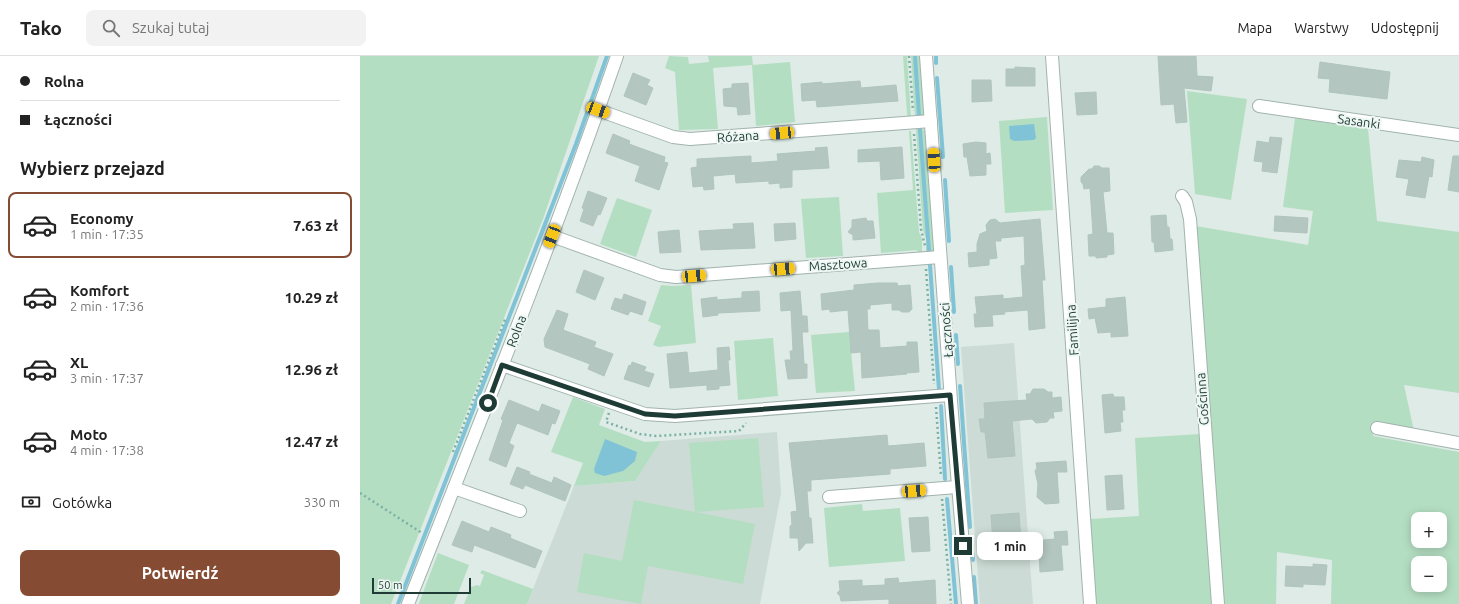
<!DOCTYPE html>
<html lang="pl">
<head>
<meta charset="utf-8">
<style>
  :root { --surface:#fff; --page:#f2f2f2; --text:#222; --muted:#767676; --line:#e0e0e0; --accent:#854c33 }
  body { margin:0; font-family:Ubuntu,sans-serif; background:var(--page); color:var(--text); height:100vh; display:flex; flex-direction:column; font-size:15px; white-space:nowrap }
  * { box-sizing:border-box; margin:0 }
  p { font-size:13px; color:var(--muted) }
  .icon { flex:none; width:22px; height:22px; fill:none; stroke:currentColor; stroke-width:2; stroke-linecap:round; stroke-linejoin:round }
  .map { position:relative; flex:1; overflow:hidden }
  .side { display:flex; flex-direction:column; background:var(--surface); width:360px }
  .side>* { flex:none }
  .top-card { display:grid; align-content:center; height:88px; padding:0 20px; background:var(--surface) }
  .buttons { position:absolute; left:1051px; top:456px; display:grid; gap:8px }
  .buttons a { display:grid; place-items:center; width:36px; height:36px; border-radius:8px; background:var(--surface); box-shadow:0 2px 10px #0003; font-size:20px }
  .scale { position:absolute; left:12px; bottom:10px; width:99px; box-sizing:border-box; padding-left:4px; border:2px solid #1e3c35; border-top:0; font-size:11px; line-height:14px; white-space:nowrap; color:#1e3c35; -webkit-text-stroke:3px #eef7f3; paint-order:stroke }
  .end { position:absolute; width:18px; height:18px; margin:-9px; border:5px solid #1e3c35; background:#fff; box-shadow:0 0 0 2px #fff }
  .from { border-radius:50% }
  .bubble { position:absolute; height:28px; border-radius:8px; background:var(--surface); box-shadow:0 2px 10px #0003; font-size:13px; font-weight:600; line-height:28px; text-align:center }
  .car { position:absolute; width:12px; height:24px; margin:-12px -6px; border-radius:5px; box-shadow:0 0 3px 1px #0007; background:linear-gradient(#f5c518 24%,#345 0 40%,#f5c518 0 76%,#345 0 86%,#f5c518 0) }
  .top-card b { display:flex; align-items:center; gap:14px; height:38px; font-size:15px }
  .top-card b+b { border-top:1px solid var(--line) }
  .top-card i { width:10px; height:10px; background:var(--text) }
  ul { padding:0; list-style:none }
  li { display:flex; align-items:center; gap:12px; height:66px; margin:0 8px 6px; padding:0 12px; border:2px solid transparent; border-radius:8px }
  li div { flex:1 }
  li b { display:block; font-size:15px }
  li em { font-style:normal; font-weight:600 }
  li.on { border-color:var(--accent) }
  li>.icon { width:36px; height:36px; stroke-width:1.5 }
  h2 { padding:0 20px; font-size:18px; line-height:48px }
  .pay { display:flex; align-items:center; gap:10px; height:44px; padding:0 20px; font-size:15px }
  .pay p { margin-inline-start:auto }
  .cta { display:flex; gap:8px; margin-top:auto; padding:8px 20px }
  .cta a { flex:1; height:46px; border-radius:8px; background:var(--accent); color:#fff; font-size:16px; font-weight:600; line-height:46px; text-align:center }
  header { display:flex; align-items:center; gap:24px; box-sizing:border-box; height:56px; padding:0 20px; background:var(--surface); border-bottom:1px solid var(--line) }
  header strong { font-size:19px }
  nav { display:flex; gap:22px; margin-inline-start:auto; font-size:14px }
  .search { width:280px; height:36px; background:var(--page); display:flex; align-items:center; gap:10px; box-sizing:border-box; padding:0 14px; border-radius:8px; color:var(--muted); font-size:15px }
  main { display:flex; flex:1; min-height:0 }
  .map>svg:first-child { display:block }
  .built { fill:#ccdbd5 }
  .green { fill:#b4dec2; fill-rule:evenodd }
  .water { fill:#80c3d6 }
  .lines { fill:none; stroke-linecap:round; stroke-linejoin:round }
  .stream { stroke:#80c3d6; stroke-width:4 }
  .building { fill:#b3c6bf; stroke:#b0c5bd }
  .minor-casing { stroke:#a1b3ad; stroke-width:14 }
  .path { stroke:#7bb1a4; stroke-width:2.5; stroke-dasharray:2 3; stroke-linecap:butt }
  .minor { stroke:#fff; stroke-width:12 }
  .route { stroke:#1e3c35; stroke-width:5 }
  .labels { text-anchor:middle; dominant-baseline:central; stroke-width:4; stroke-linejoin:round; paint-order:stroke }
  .street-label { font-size:13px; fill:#1e3c35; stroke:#eef7f3 }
</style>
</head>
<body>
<header>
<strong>Tako</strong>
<div class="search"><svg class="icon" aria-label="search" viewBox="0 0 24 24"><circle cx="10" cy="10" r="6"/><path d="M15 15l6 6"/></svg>Szukaj tutaj</div>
<nav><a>Mapa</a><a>Warstwy</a><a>Udostępnij</a></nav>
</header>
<main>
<section class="side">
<div class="top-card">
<b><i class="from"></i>Rolna</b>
<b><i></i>Łączności</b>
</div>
<h2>Wybierz przejazd</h2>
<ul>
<li class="on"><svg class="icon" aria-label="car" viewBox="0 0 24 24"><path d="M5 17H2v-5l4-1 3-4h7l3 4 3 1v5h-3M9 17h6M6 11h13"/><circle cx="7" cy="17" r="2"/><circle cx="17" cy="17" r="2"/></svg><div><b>Economy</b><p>1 min · 17:35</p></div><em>7.63 zł</em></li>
<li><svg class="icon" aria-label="car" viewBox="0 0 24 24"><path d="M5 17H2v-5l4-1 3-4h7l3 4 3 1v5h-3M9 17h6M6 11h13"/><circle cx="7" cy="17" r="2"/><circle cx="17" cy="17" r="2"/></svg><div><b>Komfort</b><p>2 min · 17:36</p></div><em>10.29 zł</em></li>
<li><svg class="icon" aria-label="car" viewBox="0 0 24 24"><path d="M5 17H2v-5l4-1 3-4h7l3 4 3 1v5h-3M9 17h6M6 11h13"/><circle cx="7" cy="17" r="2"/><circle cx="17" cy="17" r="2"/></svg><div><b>XL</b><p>3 min · 17:37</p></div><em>12.96 zł</em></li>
<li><svg class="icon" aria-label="car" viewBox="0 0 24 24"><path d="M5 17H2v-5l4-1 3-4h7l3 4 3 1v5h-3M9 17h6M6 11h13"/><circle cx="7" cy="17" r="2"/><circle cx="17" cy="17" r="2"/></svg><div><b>Moto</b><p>4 min · 17:38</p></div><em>12.47 zł</em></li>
</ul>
<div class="pay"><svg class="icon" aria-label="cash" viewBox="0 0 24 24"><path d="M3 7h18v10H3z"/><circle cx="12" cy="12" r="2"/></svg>Gotówka<p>330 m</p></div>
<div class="cta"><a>Potwierdź</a></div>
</section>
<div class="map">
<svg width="1099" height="548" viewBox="0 0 1099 548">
  <rect width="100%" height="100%" fill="#deebe6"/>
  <g class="built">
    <polygon points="654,287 673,548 620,548 601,291"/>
    <polygon points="417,376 421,437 400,548 167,548 214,430 275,425 301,385"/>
  </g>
  <g class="green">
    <polygon points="0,0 239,0 183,163 31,548 0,548"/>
    <polygon points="309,0 328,1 329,8 349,6 348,0 392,0 393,9 430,6 435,66 396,70 392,9 353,12 358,73 319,74 315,16 305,12"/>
    <polygon points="543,0 547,0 551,62 548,62 547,58"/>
    <polygon points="551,0 560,0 564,60 555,62"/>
    <polygon points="827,35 887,43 871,144 835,138"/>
    <polygon points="687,61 693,154 645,157 639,65"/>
    <path d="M935,62L1008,73L1017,165L1099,176V337L1044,329L1054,375L1013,373V380L1099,396V548H971L972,504L917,496L916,548H863L836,170L948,189L953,155L923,151ZM1058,463H1080V485H1058ZM1058,507H1080V529H1058Z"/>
    <polygon points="561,72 565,75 574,194 571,196 566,197 566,183 563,174 556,73"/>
    <polygon points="549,75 551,75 559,176 562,183 562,197 558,197 557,194 521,197 517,137 553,134"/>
    <polygon points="479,141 483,200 446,202 441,143"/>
    <polygon points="257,142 292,154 276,201 240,188"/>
    <polygon points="301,229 312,230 331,229 336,287 299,291 293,289 301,270 288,265"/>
    <polygon points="489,276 495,335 456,337 451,279"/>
    <polygon points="413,282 418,340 378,344 374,285"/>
    <polygon points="213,341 245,353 239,369 285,386 301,385 275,425 214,430 223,407 191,396"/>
    <polygon points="840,378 852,548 736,548 730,463 779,460 775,382"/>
    <polygon points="398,382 404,451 336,456 395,468 383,528 288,510 281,548 217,536 224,497 262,505 274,444 335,456 329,387"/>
    <polygon points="502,448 503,455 540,452 545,505 469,511 464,452"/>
    <polygon points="78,497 109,509 94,548 59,548 59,547"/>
    <polygon points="122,514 173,533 167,548 104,548 111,531 117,529 120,530 124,519 120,517"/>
  </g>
  <g class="water">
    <polygon points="674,68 676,82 674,84 654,85 650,83 649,70"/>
    <polygon points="245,383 277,396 275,405 263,415 244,420 235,417 234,413"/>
  </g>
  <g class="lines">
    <g class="stream">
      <polyline points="555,0 559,59"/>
      <polyline points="576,0 576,7"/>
      <polyline points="577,22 583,101"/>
      <polyline points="560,74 569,195"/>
      <polyline points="585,124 589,185"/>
      <polyline points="570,209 579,334"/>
      <polyline points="591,211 594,256"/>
      <polyline points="596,279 598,308"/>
      <polyline points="600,330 610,471"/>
      <polyline points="581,350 585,423"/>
      <polyline points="587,443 596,548"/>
      <polyline points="611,488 613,504"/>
      <polyline points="614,521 616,548"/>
      <polyline points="38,548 216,88 247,0"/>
    </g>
  </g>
  <g class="building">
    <polygon points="798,0 836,0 837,20 853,21 851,35 824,32 827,66 816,67 814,48 801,49"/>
    <polygon points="960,6 1030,16 1027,43 969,36 970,23 958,22"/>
    <polygon points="655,11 675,12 675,30 646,30 646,13 655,13"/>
    <polygon points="273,17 290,24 287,29 293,32 286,49 264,40"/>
    <polygon points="612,24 631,24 632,45 612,46"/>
    <polygon points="500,25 501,32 536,29 538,45 457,51 456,44 442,45 441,28 462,26 462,28"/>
    <polygon points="388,27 390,58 378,59 377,51 364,50 363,33 372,32 372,28"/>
    <polygon points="736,36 737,58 717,59 715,37"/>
    <polygon points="253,78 270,85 269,88 305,101 304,106 308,107 299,134 275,125 280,110 246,97"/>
    <polygon points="910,81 922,82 917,117 902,115 903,106 894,105 897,85 909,87"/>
    <polygon points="616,86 626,87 626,98 630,97 631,108 626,108 626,119 610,120 607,101 604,101 603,88"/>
    <polygon points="467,91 469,112 432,114 432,131 420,132 420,127 409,128 409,125 376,127 375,118 353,120 354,133 344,134 343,130 333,131 331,112 337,111 337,103 391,100 391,107 418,105 417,98 456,95 455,92"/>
    <polygon points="542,91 544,122 521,124 520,105 498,106 498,94"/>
    <polygon points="1093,100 1099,100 1099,136 1088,134"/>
    <polygon points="1062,101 1074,104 1072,121 1069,120 1065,142 1046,139 1049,123 1036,121 1039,104 1061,106"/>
    <polygon points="734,110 739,110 742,112 749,112 750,135 743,136 747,177 753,177 754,198 747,199 747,201 736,202 736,200 729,200 728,179 733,178 730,132 724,133 723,128 721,126 721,121 729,113 732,113"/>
    <polygon points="228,135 247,142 240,159 238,158 233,170 220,165 224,153 222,152"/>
    <polygon points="806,159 807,171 809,171 810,183 812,183 813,194 795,196 794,186 792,186 791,160"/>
    <polygon points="915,160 948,162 947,177 914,175"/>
    <polygon points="506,162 507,165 513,165 515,182 493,184 493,179 488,176 492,171 492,164"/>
    <polygon points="635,163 640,167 680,163 685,224 682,224 685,272 669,274 668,254 644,256 645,258 632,259 633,270 615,271 614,258 617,258 615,241 643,239 643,243 663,241 661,210 665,209 664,180 641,182 641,185 635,185 637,202 629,203 629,209 609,211 608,197 617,196 617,188 620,178 627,175 626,169 630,164"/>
    <polygon points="393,167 395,192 341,194 339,175 374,173 373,168"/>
    <polygon points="435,167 436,183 415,185 414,168"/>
    <polygon points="319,174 321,196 300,197 298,176"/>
    <polygon points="224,214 244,222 235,244 216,236"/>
    <polygon points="518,227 537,227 538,230 550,229 552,253 549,256 542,256 539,254 532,254 532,247 510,249 510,253 507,253 508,274 519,274 520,292 547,290 547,286 557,286 559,316 546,317 547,318 502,322 501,296 491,297 488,254 470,256 470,253 462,254 461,238 494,234 494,229"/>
    <polygon points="399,235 400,255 358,257 358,259 343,261 341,243 357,241 357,244 382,242 382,236"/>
    <polygon points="440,235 442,260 447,260 448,276 442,276 444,308 447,308 447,322 428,323 425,304 431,304 430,295 433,295 431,254 421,255 420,237"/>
    <polygon points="264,238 286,246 282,259 270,255 268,259 251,253 255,242 262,244"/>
    <polygon points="765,241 768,280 751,281 751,276 738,277 735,262 729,263 728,253 746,251 746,243"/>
    <polygon points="197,254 208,258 203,274 236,286 234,291 253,298 244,320 228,313 230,308 185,291 184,283"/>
    <polygon points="369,291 370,304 368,304 370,329 359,330 359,333 347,334 347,329 310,332 307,298 327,296 329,317 358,314 357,292"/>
    <polygon points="272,306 286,311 284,315 294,318 289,331 264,323 269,309 271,310"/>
    <polygon points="673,333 684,333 688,336 692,336 692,342 701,341 702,355 693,356 694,362 690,362 687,366 676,367 672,363 652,365 655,400 628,402 625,376 621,376 619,363 625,363 624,347 667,344 666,338 670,338"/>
    <polygon points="753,338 754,341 764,341 765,354 762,354 763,366 760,366 761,375 745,377 742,339"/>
    <polygon points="149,344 179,356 182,348 200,355 195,368 192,367 188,379 157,367 149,387 154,390 146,411 129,404 141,370 143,364 141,363"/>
    <polygon points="527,379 528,390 564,387 566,410 530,413 530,418 451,424 451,435 447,435 449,462 451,462 453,487 446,487 439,495 438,482 430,482 430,470 432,469 431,456 437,455 429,387"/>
    <polygon points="706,405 707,416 697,416 699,447 685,448 677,441 678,428 675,415 677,412 676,407"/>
    <polygon points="157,411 170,416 169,418 192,427 194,421 211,429 205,445 165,429 163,433 150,428"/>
    <polygon points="762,419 764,453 747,454 745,420"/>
    <polygon points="659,457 661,486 695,483 694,476 707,475 708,489 701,489 703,514 680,516 679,496 634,500 631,459"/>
    <polygon points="568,461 570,495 552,496 549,462"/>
    <polygon points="102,465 129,476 131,471 151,479 150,482 182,495 175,512 114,489 112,496 92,489"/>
    <polygon points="953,508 967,509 965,529 943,528 943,531 925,530 926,510 953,511"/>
    <polygon points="538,522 539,527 575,524 576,548 529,548 529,543 481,545 480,540 477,537 480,534 479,525 502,524 502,530 525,529 525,523"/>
  </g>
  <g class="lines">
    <defs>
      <g id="minor">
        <polyline points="566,0 592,358 608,548"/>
        <polyline points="692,0 730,548"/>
        <polyline points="899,50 1099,79"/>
        <polyline points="238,54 313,81 330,83 571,65"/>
        <polyline points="822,140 826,146 830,163 858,548"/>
        <polyline points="192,180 300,219 316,221 580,201"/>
        <polyline points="142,309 285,358 315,360 590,339"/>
        <polyline points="1017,372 1099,387"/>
        <polyline points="94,432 160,455"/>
        <polyline points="469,441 597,431"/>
        <path d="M48,548C120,366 193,185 257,0"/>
      </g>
    </defs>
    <use href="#minor" class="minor-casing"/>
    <g class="path">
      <polyline points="549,0 553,55"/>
      <polyline points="554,78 561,173 565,190"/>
      <polyline points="566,213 574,328"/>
      <polyline points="576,351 581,420"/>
      <polyline points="249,357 246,366 280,378 296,380 379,375 386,367"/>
      <polyline points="93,396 146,261"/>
      <polyline points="0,437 62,477"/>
      <polyline points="582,443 591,548"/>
    </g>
    <use href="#minor" class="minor"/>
  </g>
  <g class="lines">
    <polyline class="route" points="128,347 142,309 285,358 315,360 590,339 603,490"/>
  </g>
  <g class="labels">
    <g class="street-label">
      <text transform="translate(999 65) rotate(8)">Sasanki</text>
      <text transform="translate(378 80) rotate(-4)">Różana</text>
      <text transform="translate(478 208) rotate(-4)">Masztowa</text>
      <text transform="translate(586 274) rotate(-94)">Łączności</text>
      <text transform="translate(712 274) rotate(-94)">Familijna</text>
      <text transform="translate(156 275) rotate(-69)">Rolna</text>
      <text transform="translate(842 343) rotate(-94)">Gościnna</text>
    </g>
  </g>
</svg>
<div class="buttons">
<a>+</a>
<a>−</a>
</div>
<div class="scale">50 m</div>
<i class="end from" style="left:128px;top:347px"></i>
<i class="end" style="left:603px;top:490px"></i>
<div class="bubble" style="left:617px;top:476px;width:66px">1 min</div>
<i class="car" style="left:238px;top:54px;rotate:110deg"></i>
<i class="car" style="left:422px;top:77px;rotate:265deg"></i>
<i class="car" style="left:574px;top:104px;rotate:357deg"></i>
<i class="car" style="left:192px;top:180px;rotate:201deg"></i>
<i class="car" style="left:423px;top:213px;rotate:86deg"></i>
<i class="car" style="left:334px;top:220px;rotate:85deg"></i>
<i class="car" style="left:554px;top:435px;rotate:86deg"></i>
</div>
</main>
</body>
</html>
